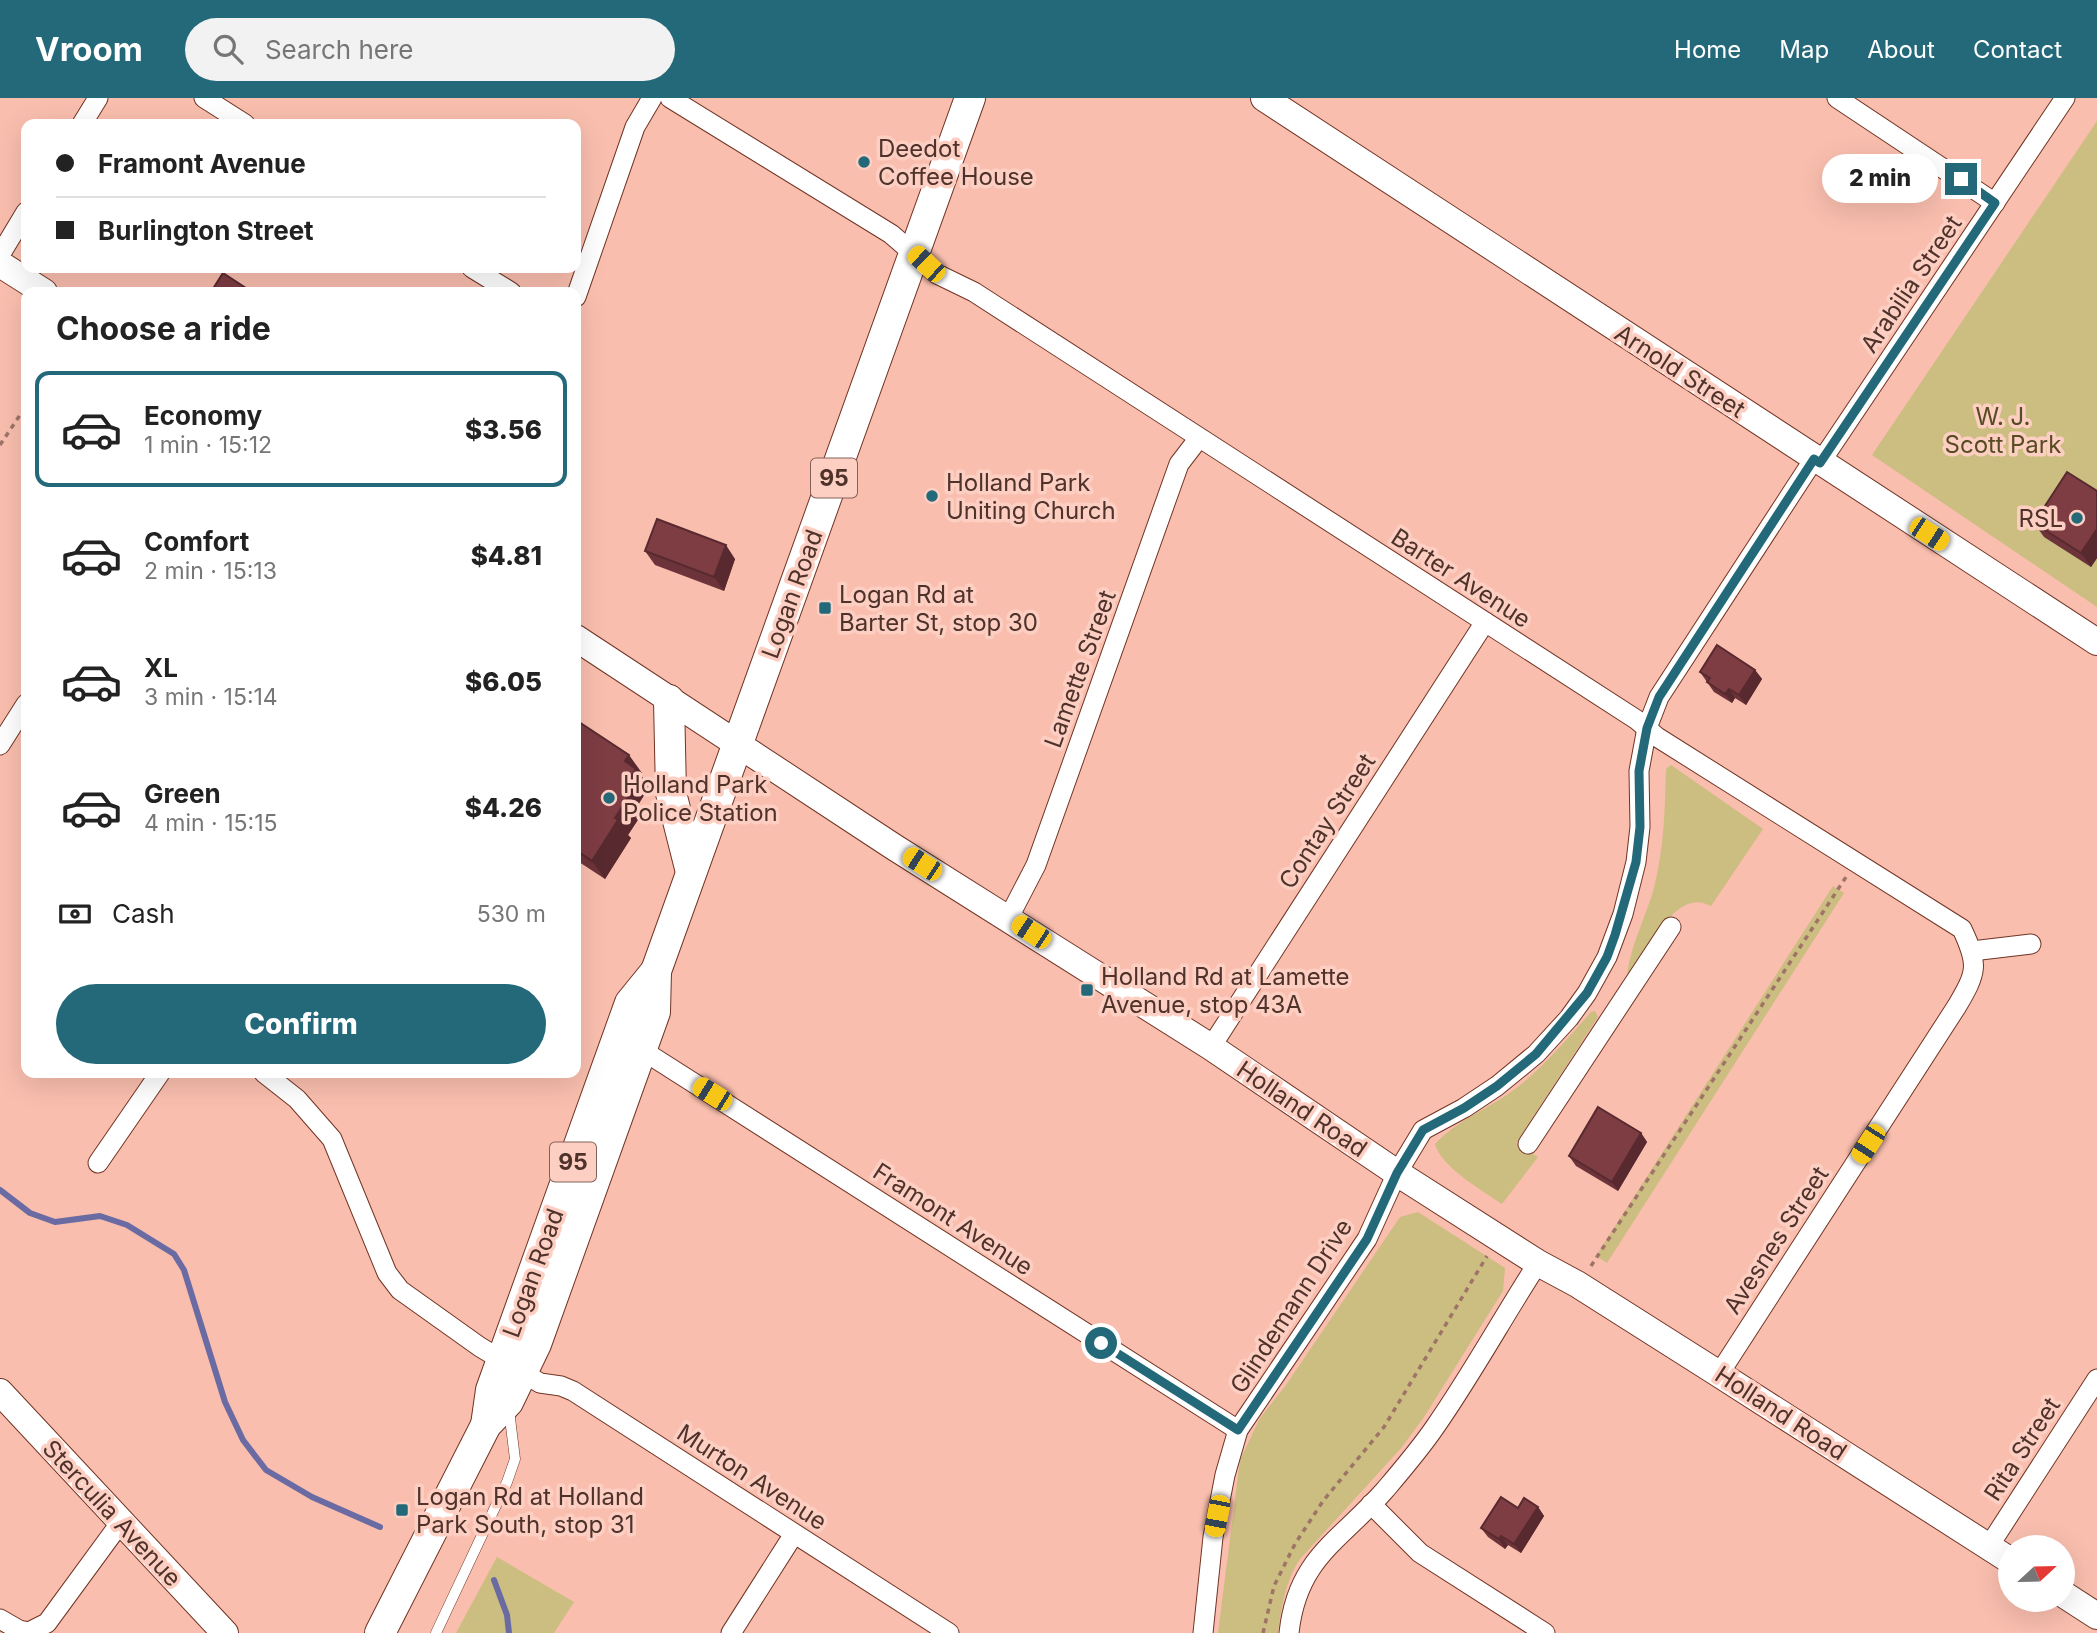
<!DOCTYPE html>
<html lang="en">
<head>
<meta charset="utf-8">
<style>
  :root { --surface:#fff; --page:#f2f2f2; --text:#222; --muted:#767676; --line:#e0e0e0; --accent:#236979 }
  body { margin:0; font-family:Inter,sans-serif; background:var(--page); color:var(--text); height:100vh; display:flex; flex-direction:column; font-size:26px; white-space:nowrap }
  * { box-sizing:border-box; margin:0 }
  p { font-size:23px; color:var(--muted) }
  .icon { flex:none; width:38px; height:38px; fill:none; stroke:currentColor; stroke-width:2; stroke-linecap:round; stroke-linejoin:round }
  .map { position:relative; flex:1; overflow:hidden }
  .sheet { position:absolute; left:21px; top:189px; width:560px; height:791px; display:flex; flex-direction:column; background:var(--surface); border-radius:14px; box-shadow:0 7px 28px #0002 }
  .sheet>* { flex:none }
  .banner { position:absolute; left:21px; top:21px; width:560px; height:154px; border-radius:14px; box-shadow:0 7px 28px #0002; display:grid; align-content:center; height:154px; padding:0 35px; background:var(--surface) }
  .needle { width:46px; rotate:68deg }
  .fabs { position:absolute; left:1998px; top:1437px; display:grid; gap:14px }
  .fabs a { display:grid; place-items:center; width:77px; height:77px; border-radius:50%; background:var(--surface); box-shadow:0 7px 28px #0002; font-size:35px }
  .end { position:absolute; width:32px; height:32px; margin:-16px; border:9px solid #236979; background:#fff; box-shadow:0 0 0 4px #fff }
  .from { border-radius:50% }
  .bubble { position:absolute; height:49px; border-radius:24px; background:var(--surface); box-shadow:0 7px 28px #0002; font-size:23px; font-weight:800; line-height:49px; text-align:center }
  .car { position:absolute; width:21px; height:42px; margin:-21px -10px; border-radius:9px; box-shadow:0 0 5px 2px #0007; background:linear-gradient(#f5c518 24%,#345 0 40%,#f5c518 0 76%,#345 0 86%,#f5c518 0) }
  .banner b { display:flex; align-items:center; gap:24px; height:66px; font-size:26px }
  .banner b+b { border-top:2px solid var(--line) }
  .banner i { width:18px; height:18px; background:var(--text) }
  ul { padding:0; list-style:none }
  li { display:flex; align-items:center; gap:21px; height:116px; margin:0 14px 10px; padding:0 21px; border:4px solid transparent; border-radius:14px }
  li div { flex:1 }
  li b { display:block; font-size:26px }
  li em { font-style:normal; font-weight:800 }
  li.on { border-color:var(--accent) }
  li>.icon { width:63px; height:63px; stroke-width:1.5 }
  h2 { padding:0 35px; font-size:32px; line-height:84px }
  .pay { display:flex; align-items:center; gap:18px; height:77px; padding:0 35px; font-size:26px }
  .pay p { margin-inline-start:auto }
  .primary-button { display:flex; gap:14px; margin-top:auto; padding:14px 35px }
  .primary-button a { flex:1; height:80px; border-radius:42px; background:var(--accent); color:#fff; font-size:28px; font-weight:800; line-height:80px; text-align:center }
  header { display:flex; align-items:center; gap:42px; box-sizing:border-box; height:98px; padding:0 35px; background:var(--accent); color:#fff }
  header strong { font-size:33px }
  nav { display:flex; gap:38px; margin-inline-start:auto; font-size:24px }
  .search { width:490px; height:63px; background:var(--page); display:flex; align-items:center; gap:18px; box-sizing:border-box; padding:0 24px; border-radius:38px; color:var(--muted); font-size:26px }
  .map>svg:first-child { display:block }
  .green { fill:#ccbd80 }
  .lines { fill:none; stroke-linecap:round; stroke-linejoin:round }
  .stream { stroke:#6a6ba2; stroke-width:6 }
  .lane-casing { stroke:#713424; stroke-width:11 }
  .street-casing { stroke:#713424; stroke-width:21 }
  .secondary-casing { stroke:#713424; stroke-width:28 }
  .primary-casing { stroke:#713424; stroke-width:32 }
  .path { stroke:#9f7468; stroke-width:3.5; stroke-dasharray:5 5; stroke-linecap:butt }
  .lane { stroke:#fff; stroke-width:10 }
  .street { stroke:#fff; stroke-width:19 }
  .secondary { stroke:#fff; stroke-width:26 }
  .primary { stroke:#fff; stroke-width:30 }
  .wall { fill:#6c343a }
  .shaded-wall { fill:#582a2f }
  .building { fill:#7e3c43; stroke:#582a2f; stroke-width:2 }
  .route { stroke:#236979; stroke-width:9 }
  .poi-dot { fill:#236979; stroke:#fdcfc3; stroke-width:2.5 }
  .labels { text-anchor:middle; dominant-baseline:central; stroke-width:7; stroke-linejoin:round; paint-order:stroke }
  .shield { fill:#fdcfc3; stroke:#836158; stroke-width:2 }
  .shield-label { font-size:23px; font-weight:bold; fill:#4f322a }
  .poi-label { font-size:24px; fill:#4f322a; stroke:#fdcfc3; text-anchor:start }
  .street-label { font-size:24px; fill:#4f322a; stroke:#fdcfc3 }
  .park-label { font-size:24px; fill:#564b22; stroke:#fdcfc3 }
</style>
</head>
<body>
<header>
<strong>Vroom</strong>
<div class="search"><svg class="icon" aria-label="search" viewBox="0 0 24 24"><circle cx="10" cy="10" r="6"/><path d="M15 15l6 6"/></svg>Search here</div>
<nav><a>Home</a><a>Map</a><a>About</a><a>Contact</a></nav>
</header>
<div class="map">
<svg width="2097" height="1535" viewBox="0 0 2097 1535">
  <rect width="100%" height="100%" fill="#f9beae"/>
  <g class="green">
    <polygon points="2097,23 2097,509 1872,357"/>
    <path d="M1671,667L1763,731L1711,808C1674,787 1646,857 1631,883L1627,878C1630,848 1646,819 1654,790C1664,751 1665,711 1666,671Z"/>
    <polygon points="1833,788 1844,795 1607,1165 1596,1158"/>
    <path d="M1595,913L1598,919L1516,1045L1538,1059L1502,1106C1483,1093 1441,1069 1435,1046C1458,1021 1493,1009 1519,988C1543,969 1571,937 1591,914Z"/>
    <path d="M1418,1114L1505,1170L1503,1193L1424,1319L1402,1349L1300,1461C1285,1484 1282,1508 1278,1535H1218L1240,1362L1260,1320L1286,1287L1400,1119Z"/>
    <polygon points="497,1459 574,1504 554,1535 456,1535"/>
  </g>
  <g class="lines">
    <g class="stream">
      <polyline points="0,1092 30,1115 55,1124 100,1118 127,1127 174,1156 184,1172 225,1304 243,1342 266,1372 312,1399 380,1429"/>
      <polyline points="494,1482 507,1517 509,1535"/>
    </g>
    <defs>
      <polyline id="lane" points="436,1535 507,1384 515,1361 509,1312"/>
      <g id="street">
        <polyline points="204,0 245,26"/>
        <path d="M670,0L891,136L937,176L974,194L1637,622L1657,639L1962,831C1979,867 1977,874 1957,908L1719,1276"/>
        <polyline points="1837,0 1995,105"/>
        <polyline points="82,26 98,0"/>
        <polyline points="0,157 26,114"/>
        <polyline points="472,170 511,194"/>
        <polyline points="576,199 635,29 652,0"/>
        <polyline points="1820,365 2065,0"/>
        <polyline points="0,647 26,606"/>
        <polyline points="1009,819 1036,767 1179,366 1199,340"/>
        <polyline points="1972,853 2031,846"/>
        <polyline points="1211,949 1485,524"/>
        <polyline points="642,952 1238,1332"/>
        <polyline points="264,975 297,1001 332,1041 387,1175 400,1192 480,1249 540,1285 561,1288 573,1293 949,1535"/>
        <polyline points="1528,1046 1671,829"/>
        <polyline points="98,1065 160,975"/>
        <polyline points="1371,1406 1420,1455 1545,1535"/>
        <polyline points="1989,1448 2097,1281"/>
        <polyline points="0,1521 19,1532 29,1534 47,1525 121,1424"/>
        <polyline points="731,1535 794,1436"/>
        <polyline points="1203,1535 1213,1439 1225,1377 1238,1332 1367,1141 1397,1075 1423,1032 1464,1010 1497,988 1536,956 1569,920 1587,895 1607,859 1623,816 1636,764 1640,729 1639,673 1647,630 1659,599 1814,361"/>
        <path d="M1289,1535C1297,1460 1340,1443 1385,1392C1402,1372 1420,1351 1435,1329C1472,1276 1503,1219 1538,1165"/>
      </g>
      <g id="secondary">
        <polyline points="1264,0 2097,544"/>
        <polyline points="0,166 44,194"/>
        <polyline points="576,540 894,749 1211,949 1397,1075 1538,1165 1577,1186 1719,1276 2011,1463"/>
        <polyline points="0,1294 225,1535"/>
        <polyline points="2063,1496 2097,1518"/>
      </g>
      <g id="primary">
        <polyline points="669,602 671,695 691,774"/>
        <polyline points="486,1327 491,1292 630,905 656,873"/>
        <polyline points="380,1535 486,1327 508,1304 536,1246 655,914 656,873 970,0"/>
      </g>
    </defs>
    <use href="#lane" class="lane-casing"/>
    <use href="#street" class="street-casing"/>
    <use href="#secondary" class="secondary-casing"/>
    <use href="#primary" class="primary-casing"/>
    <g class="path">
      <polyline points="0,347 26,308"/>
      <polyline points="1591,1168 1846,779"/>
      <polyline points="1263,1535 1274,1488 1295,1446 1323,1403 1384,1329 1487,1158"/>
    </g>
    <use href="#lane" class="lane"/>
    <use href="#street" class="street"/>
    <use href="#secondary" class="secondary"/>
    <use href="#primary" class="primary"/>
  </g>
  <g class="wall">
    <polygon points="2097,393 2097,460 2091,469 2044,439 2034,425"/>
    <polygon points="645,453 735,461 724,493 655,467"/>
    <polygon points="1755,572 1762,581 1746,607 1735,600 1732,605 1714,594 1700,574"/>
    <polygon points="576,622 642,675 641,677 649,689 638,707 643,714 628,737 631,740 605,781 576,762"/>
    <polygon points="1641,1035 1647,1044 1618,1093 1576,1068 1569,1058"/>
    <polygon points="1538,1409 1544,1418 1521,1455 1508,1447 1505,1451 1488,1439 1481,1430 1518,1410"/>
  </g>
  <g class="shaded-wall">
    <polygon points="2097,431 2097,460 2091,469 2081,455"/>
    <polygon points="726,447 735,461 724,493 714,479"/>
    <polygon points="1755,572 1762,581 1746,607 1739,597"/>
    <polygon points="1729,591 1735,600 1732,605 1725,596"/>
    <polygon points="629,657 642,675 641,677 649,689 638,707 643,714 628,737 631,740 605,781 592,763 615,720 623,691 625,663"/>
    <polygon points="1641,1035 1647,1044 1618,1093 1612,1084"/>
    <polygon points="1538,1409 1544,1418 1521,1455 1514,1446"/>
    <polygon points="1501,1438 1508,1447 1505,1451 1499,1441"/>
  </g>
  <g class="building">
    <polygon points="223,175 252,194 211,194"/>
    <polygon points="2067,374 2097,393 2097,431 2081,455 2034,425"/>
    <polygon points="657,421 726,447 714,479 645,453"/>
    <polygon points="1717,547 1755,572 1739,597 1729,591 1725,596 1707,584 1710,580 1700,574"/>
    <polygon points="576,622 629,657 625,663 636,671 623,691 630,696 615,720 618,722 592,763 576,752"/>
    <polygon points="1598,1009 1641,1035 1612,1084 1569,1058"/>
    <polygon points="1501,1399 1518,1410 1524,1400 1538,1409 1514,1446 1501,1438 1499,1441 1481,1430"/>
  </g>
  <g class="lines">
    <polyline class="route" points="1101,1245 1238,1332 1367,1141 1397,1075 1423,1032 1464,1010 1497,988 1536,956 1587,895 1607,859 1615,837 1636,764 1640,729 1639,673 1647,630 1659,599 1814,361 1820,365 1995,105 1961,81"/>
  </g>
  <g class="poi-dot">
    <circle cx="864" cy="64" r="7"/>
    <circle cx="932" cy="398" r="7"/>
    <circle cx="2077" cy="420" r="7"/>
    <rect x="818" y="503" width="14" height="14" rx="3.5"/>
    <circle cx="609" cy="700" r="7"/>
    <rect x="1080" y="885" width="14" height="14" rx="3.5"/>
    <rect x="395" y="1405" width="14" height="14" rx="3.5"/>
  </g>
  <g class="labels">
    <g class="shield">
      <rect x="811" y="360.5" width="46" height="39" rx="5"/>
      <rect x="550" y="1044.5" width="46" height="39" rx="5"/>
    </g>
    <g class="shield-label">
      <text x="834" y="380">95</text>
      <text x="573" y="1064">95</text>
    </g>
    <g class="poi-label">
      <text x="878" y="50">Deedot<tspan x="878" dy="28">Coffee House</tspan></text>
      <text x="946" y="384">Holland Park<tspan x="946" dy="28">Uniting Church</tspan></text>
      <text x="2063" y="420" text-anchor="end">RSL</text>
      <text x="839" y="496">Logan Rd at<tspan x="839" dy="28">Barter St, stop 30</tspan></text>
      <text x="623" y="686">Holland Park<tspan x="623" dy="28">Police Station</tspan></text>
      <text x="1101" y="878">Holland Rd at Lamette<tspan x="1101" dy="28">Avenue, stop 43A</tspan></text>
      <text x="416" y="1398">Logan Rd at Holland<tspan x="416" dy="28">Park South, stop 31</tspan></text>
    </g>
    <g class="street-label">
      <text transform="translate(1911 186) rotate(-56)">Arabilia Street</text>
      <text transform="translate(1680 273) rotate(33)">Arnold Street</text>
      <text transform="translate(1461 480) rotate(33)">Barter Avenue</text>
      <text transform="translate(792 496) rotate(-70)">Logan Road</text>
      <text transform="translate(1080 571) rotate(-70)">Lamette Street</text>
      <text transform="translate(1327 723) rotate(-57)">Contay Street</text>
      <text transform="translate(1302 1011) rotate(34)">Holland Road</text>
      <text transform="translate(953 1121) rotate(33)">Framont Avenue</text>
      <text transform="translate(1776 1142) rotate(-57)">Avesnes Street</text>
      <text transform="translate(533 1175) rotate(-70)">Logan Road</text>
      <text transform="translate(1291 1208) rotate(-57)">Glindemann Drive</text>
      <text transform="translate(1781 1315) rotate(33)">Holland Road</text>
      <text transform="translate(2022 1351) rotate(-57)">Rita Street</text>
      <text transform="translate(752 1379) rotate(33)">Murton Avenue</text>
      <text transform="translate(112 1415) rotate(47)">Sterculia Avenue</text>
    </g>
    <g class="park-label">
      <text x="2003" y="318">W. J.<tspan x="2003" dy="28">Scott Park</tspan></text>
    </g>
  </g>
</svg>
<div class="fabs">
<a><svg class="needle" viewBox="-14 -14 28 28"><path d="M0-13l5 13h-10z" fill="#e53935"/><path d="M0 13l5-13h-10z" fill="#767676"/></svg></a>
</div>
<i class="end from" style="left:1101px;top:1245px"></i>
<i class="end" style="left:1961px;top:81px"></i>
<div class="bubble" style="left:1822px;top:56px;width:116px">2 min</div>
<i class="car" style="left:926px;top:166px;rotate:313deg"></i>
<i class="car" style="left:1929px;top:436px;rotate:123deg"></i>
<i class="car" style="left:922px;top:766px;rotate:303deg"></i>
<i class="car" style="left:1031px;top:834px;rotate:303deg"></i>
<i class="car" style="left:712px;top:996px;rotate:302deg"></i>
<i class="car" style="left:1868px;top:1046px;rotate:213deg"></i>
<i class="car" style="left:1217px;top:1418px;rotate:191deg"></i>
<div class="banner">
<b><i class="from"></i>Framont Avenue</b>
<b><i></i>Burlington Street</b>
</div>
<section class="sheet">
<h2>Choose a ride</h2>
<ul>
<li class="on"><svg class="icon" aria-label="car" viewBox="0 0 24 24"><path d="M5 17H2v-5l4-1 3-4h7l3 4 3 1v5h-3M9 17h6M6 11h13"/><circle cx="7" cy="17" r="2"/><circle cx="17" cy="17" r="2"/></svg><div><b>Economy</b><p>1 min · 15:12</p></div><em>$3.56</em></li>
<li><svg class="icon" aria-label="car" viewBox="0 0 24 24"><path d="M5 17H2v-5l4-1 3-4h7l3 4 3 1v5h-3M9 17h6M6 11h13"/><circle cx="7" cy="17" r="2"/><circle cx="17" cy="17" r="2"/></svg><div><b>Comfort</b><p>2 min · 15:13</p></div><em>$4.81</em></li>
<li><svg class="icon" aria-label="car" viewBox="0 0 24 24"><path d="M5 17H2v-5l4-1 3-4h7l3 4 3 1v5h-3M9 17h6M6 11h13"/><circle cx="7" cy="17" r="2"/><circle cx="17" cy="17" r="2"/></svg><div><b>XL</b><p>3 min · 15:14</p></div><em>$6.05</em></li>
<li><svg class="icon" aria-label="car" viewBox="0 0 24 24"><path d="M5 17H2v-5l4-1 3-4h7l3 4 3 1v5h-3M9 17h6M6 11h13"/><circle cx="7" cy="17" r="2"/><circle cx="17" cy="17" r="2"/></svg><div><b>Green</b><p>4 min · 15:15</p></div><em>$4.26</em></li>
</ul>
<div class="pay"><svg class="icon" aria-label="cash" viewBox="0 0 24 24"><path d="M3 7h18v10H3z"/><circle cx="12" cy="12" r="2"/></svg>Cash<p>530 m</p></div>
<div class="primary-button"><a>Confirm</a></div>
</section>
</div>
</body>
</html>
